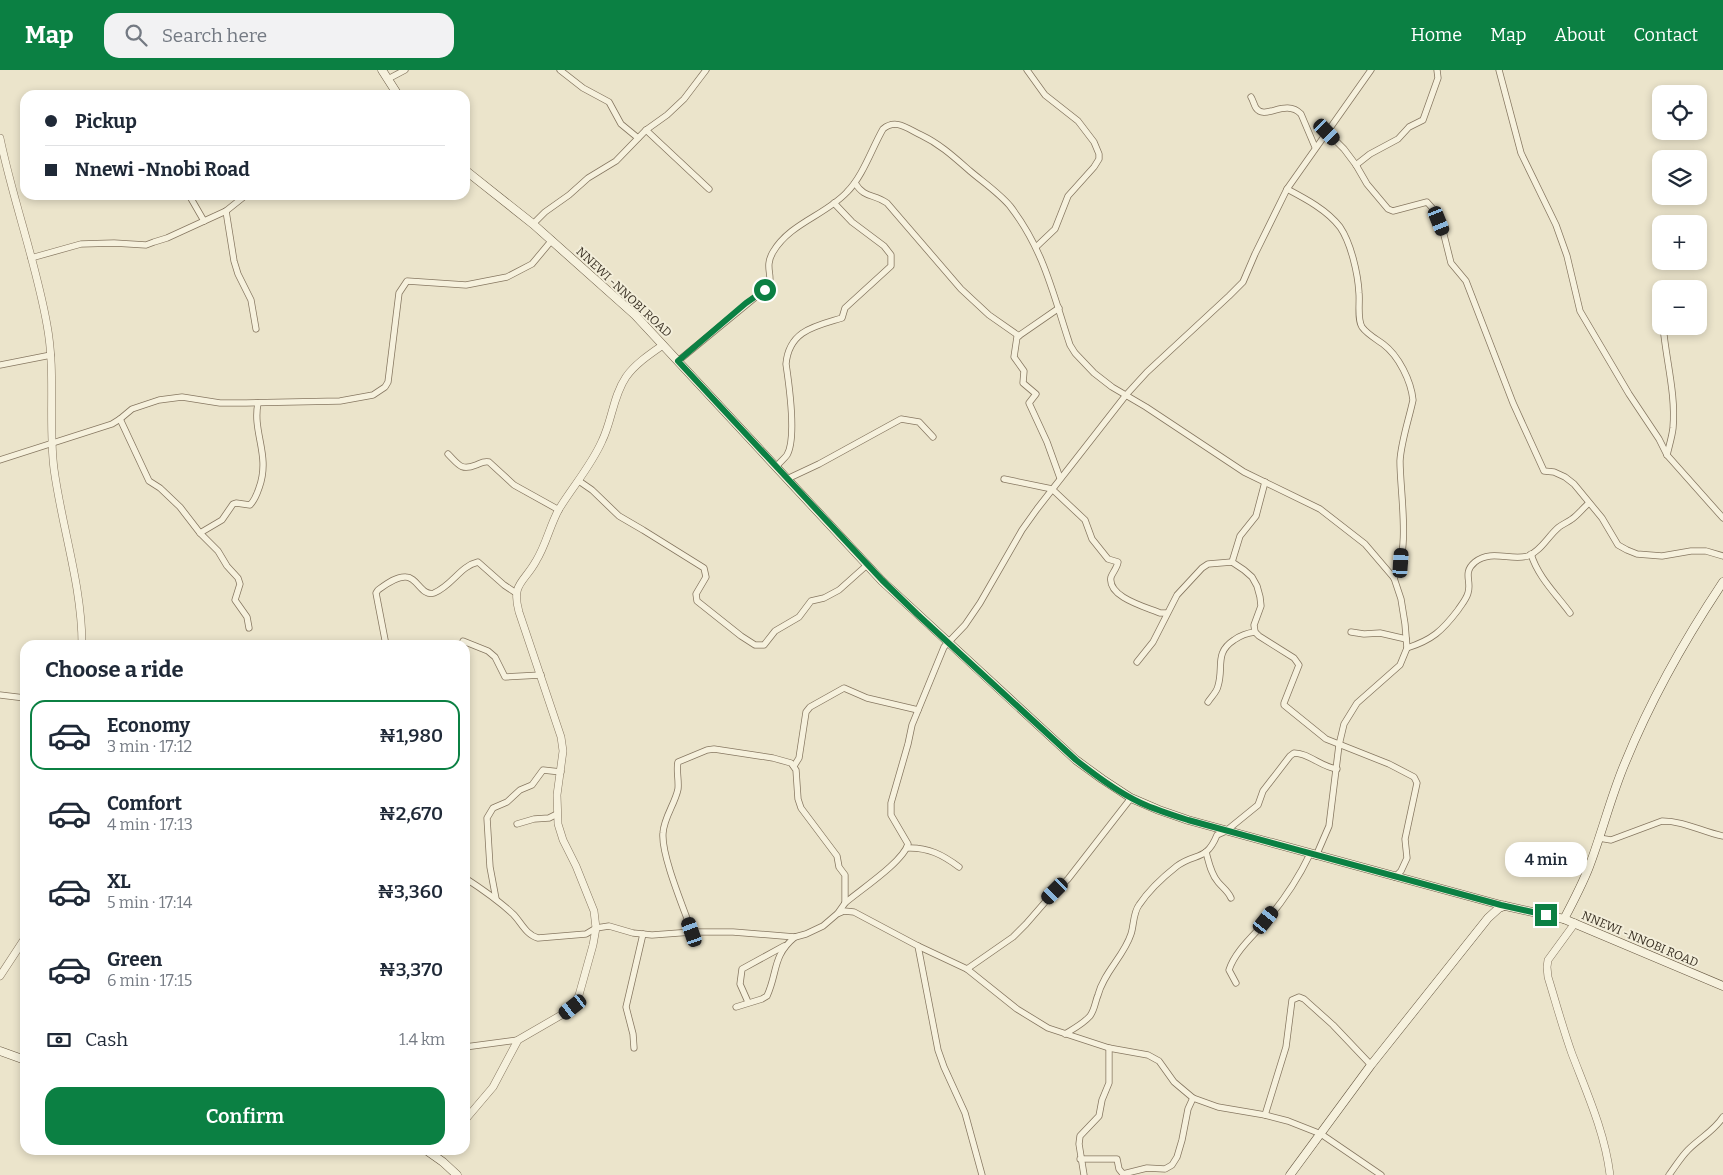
<!DOCTYPE html>
<html lang="en">
<head>
<meta charset="utf-8">
<style>
  :root { --surface:#fff; --page:#f2f2f3; --text:#1f2937; --muted:#747a83; --line:#e0e1e3; --accent:#0b8043 }
  body { margin:0; font-family:Bitter,serif; background:var(--page); color:var(--text); height:100vh; display:flex; flex-direction:column; font-size:19px; white-space:nowrap }
  * { box-sizing:border-box; margin:0 }
  p { font-size:16px; color:var(--muted) }
  .icon { flex:none; width:28px; height:28px; fill:none; stroke:currentColor; stroke-width:2; stroke-linecap:round; stroke-linejoin:round }
  .map { position:relative; flex:1; overflow:hidden }
  .sheet { position:absolute; left:20px; top:570px; width:450px; height:515px; display:flex; flex-direction:column; background:var(--surface); border-radius:15px; box-shadow:0 2px 8px #0003 }
  .sheet>* { flex:none }
  .banner { position:absolute; left:20px; top:20px; width:450px; height:110px; border-radius:15px; box-shadow:0 2px 8px #0003; display:grid; align-content:center; height:110px; padding:0 25px; background:var(--surface) }
  .tools { position:absolute; left:1652px; top:15px; display:grid; gap:10px }
  .tools a { display:grid; place-items:center; width:55px; height:55px; border-radius:10px; background:var(--surface); box-shadow:0 2px 8px #0003; font-size:25px }
  .end { position:absolute; width:22px; height:22px; margin:-11px; border:6px solid #0b8043; background:#fff; box-shadow:0 0 0 2px #fff }
  .from { border-radius:50% }
  .bubble { position:absolute; height:35px; border-radius:15px; background:var(--surface); box-shadow:0 2px 8px #0003; font-size:16px; font-weight:600; line-height:35px; text-align:center }
  .car { position:absolute; width:15px; height:30px; margin:-15px -8px; border-radius:6px; box-shadow:0 0 4px 1px #0007; background:linear-gradient(#222 24%,#8ab4d8 0 40%,#222 0 76%,#8ab4d8 0 86%,#222 0) }
  .banner b { display:flex; align-items:center; gap:18px; height:48px; font-size:19px }
  .banner b+b { border-top:1px solid var(--line) }
  .banner i { width:12px; height:12px; background:var(--text) }
  ul { padding:0; list-style:none }
  li { display:flex; align-items:center; gap:15px; height:70px; margin:0 10px 8px; padding:0 15px; border:2px solid transparent; border-radius:15px }
  li div { flex:1 }
  li b { display:block; font-size:19px }
  li em { font-style:normal; font-weight:600 }
  li.current { border-color:var(--accent) }
  li>.icon { width:45px; height:45px; stroke-width:1.5 }
  h2 { padding:0 25px; font-size:22px; line-height:60px }
  .pay { display:flex; align-items:center; gap:12px; height:55px; padding:0 25px; font-size:19px }
  .pay p { margin-inline-start:auto }
  .cta { display:flex; gap:10px; margin-top:auto; padding:10px 25px }
  .cta a { flex:1; height:58px; border-radius:15px; background:var(--accent); color:#fff; font-size:20px; font-weight:600; line-height:58px; text-align:center }
  header { display:flex; align-items:center; gap:30px; box-sizing:border-box; height:70px; padding:0 25px; background:var(--accent); color:#fff }
  header strong { font-size:24px }
  nav { display:flex; gap:28px; margin-inline-start:auto; font-size:18px }
  .search { width:350px; height:45px; background:var(--page); display:flex; align-items:center; gap:12px; box-sizing:border-box; padding:0 18px; border-radius:15px; color:var(--muted); font-size:19px }
  .map>svg:first-child { display:block }
  .lines { fill:none; stroke-linecap:round; stroke-linejoin:round }
  .minor-casing { stroke:#867761; stroke-width:7 }
  .tertiary-casing { stroke:#867761; stroke-width:8 }
  .secondary-casing { stroke:#685943; stroke-width:9 }
  .minor { stroke:#f6f1dd; stroke-width:5.5 }
  .tertiary { stroke:#f6f1dd; stroke-width:7 }
  .secondary { stroke:#f6f1dd; stroke-width:8 }
  .route { stroke:#0b8043; stroke-width:6 }
  .labels { text-anchor:middle; dominant-baseline:central; stroke-width:4; stroke-linejoin:round; paint-order:stroke }
  .street-label { font-size:12px; fill:#382f22; stroke:#f3eeda }
</style>
</head>
<body>
<header>
<strong>Map</strong>
<div class="search"><svg class="icon" aria-label="search" viewBox="0 0 24 24"><circle cx="10" cy="10" r="6"/><path d="M15 15l6 6"/></svg>Search here</div>
<nav><a>Home</a><a>Map</a><a>About</a><a>Contact</a></nav>
</header>
<div class="map">
<svg width="1723" height="1105" viewBox="0 0 1723 1105">
  <rect width="100%" height="100%" fill="#ebe4cb"/>
  <g class="lines">
    <defs>
      <g id="minor">
        <polyline points="560,0 583,18 609,32 621,54 638,68"/>
        <polyline points="1027,0 1045,25 1078,51 1094,72 1099,84 1099,89 1094,97 1068,126 1055,159 1036,177"/>
        <polyline points="1499,0 1521,83 1556,155 1567,186 1580,241 1629,324 1659,369 1667,385 1723,448"/>
        <polyline points="388,9 405,0"/>
        <path d="M1251,27C1253,30 1254,35 1256,38C1265,51 1285,28 1301,44L1315,77"/>
        <polyline points="646,60 709,119"/>
        <polyline points="1327,62 1344,79 1356,95 1367,114 1388,139 1393,141 1427,132 1435,141 1443,161 1451,193 1466,211 1513,333 1544,401 1554,402 1565,407 1574,414 1602,448 1618,475 1627,480 1637,484 1662,486 1691,481 1706,481 1723,486"/>
        <polyline points="1356,95 1370,84 1398,69 1409,57 1423,50 1438,8 1437,0"/>
        <path d="M855,113C865,129 873,123 887,133L961,219L989,245L1019,266"/>
        <path d="M1287,119C1306,129 1327,140 1340,157C1351,173 1358,204 1359,223C1360,233 1357,249 1362,257C1367,264 1376,269 1383,274C1399,286 1411,311 1413,330C1409,349 1401,372 1400,391C1400,423 1411,480 1394,508"/>
        <polyline points="189,125 204,151"/>
        <polyline points="226,141 234,191 238,204 251,230 256,259"/>
        <polyline points="533,154 545,142 569,125 588,108 616,91 646,60 667,45 684,29 706,0"/>
        <polyline points="31,188 81,174 114,173 146,175 154,172 167,168 226,141 246,125"/>
        <polyline points="1059,238 1017,267 1014,287 1024,301 1023,313 1036,324 1029,333 1047,372 1060,408"/>
        <polyline points="1699,249 1701,249"/>
        <path d="M1663,256C1666,290 1676,324 1673,358C1672,367 1669,376 1667,385"/>
        <path d="M678,291L769,216C773,205 764,197 773,182C790,153 826,145 847,122C863,106 872,78 883,59C896,48 908,59 921,65C940,74 954,87 970,101C983,112 999,123 1010,136C1044,180 1053,224 1070,275L1075,283L1094,303L1112,317L1146,337L1244,402L1320,439L1365,474L1394,508L1401,529L1405,554L1407,578L1400,595L1357,633L1344,654L1339,675L1329,756L1316,786"/>
        <polyline points="0,295 51,285"/>
        <polyline points="120,349 149,411 160,418 180,437 200,463 218,481 227,496 238,508 240,514 235,530 247,547 249,558"/>
        <path d="M448,384C459,395 461,401 476,395C481,393 483,391 489,392L514,415L559,440"/>
        <polyline points="0,390 112,354 120,349 132,339 159,330 182,327 220,333 246,333 340,331 373,325 385,317 388,312 399,223 407,211 466,215 507,207 532,194 552,170"/>
        <path d="M776,397C779,393 784,389 787,385C797,368 789,314 786,294C789,260 816,256 842,248L845,238L891,196V185L884,176L852,152L834,133"/>
        <polyline points="787,409 819,394 901,349 919,352 933,367"/>
        <path d="M1004,409L1052,419L1085,450L1092,469L1108,489L1118,492C1117,498 1113,502 1111,507C1107,527 1146,537 1160,543H1167"/>
        <polyline points="579,411 592,420 619,446 643,460 704,498 706,507 696,524 697,531 741,566 755,575 764,575 775,561 799,547 811,531 824,528 839,520 867,495"/>
        <path d="M200,463L222,450L233,434L236,433L250,435C255,430 257,424 259,418C271,385 252,363 258,333"/>
        <path d="M1531,484C1538,507 1556,524 1570,543"/>
        <polyline points="1232,492 1240,466 1256,446 1265,412"/>
        <polyline points="1351,562 1364,564 1380,563 1406,569"/>
        <polyline points="463,571 488,581 495,587 505,607 541,605"/>
        <path d="M386,575L376,523L378,520C385,515 396,506 406,507C417,507 422,527 434,523C452,516 460,496 478,492L504,515L516,523"/>
        <path d="M1407,578C1432,570 1442,561 1458,540C1461,535 1466,530 1468,523C1472,511 1462,503 1475,492C1491,479 1511,491 1528,486C1541,481 1548,466 1559,457C1563,454 1568,452 1572,449C1578,445 1583,438 1589,433"/>
        <polyline points="1137,592 1153,572 1177,525 1202,498 1208,494 1232,492 1244,500 1252,507 1257,516 1260,527 1261,536 1254,555 1255,562 1259,566 1294,588 1299,595 1284,633 1284,635 1326,669 1389,694 1414,707 1417,713 1405,769 1407,788 1401,801 1395,807"/>
        <polyline points="0,625 25,628"/>
        <path d="M1208,632C1211,627 1217,622 1218,616C1224,597 1214,583 1234,570C1241,565 1247,563 1255,562"/>
        <polyline points="794,696 799,688 806,642 810,637 844,618 867,628 918,640"/>
        <polyline points="517,754 534,749 549,748 557,744"/>
        <path d="M1599,768L1611,770L1662,751C1685,751 1702,762 1723,766"/>
        <path d="M907,778C928,777 943,785 959,797"/>
        <path d="M1206,782C1209,793 1211,804 1218,812C1223,818 1228,821 1231,828"/>
        <path d="M465,808C482,819 498,830 513,844C521,852 526,865 538,868L586,864L596,858L609,856L633,863L652,865L692,862H733L795,867L806,864L823,856L837,844L844,841L854,842L918,876L967,899L1017,939L1048,958L1109,978L1148,985L1159,991L1174,1012L1193,1028L1218,1037L1265,1045L1288,1051L1321,1064L1381,1105"/>
        <polyline points="496,829 490,797 487,748 493,738 507,732 520,720 532,715 543,700 561,702"/>
        <path d="M845,833C860,820 903,792 908,774L891,745V733L908,674L912,655L944,577L965,555L980,533L1022,460L1037,439L1126,325L1147,302L1229,226L1243,212L1255,184L1287,119L1371,0"/>
        <path d="M692,862C684,839 661,785 663,763C664,747 675,734 678,719C679,710 676,700 678,692L707,680L714,679L773,688L791,693L796,700L798,729L801,738L837,786L839,797L845,805V833L838,843"/>
        <polyline points="918,876 938,980 944,997 965,1043 982,1105"/>
        <polyline points="967,899 1013,867 1026,854 1046,831 1068,809 1131,728"/>
        <path d="M1236,913L1229,900C1235,881 1254,865 1267,850C1283,831 1299,807 1310,784"/>
        <polyline points="748,932 740,914 742,899 784,876"/>
        <path d="M736,937L762,929L767,926C778,902 772,886 795,867"/>
        <path d="M1065,964C1073,959 1083,954 1090,946C1095,939 1095,932 1098,925C1104,902 1124,886 1131,864C1134,855 1133,843 1139,835C1149,820 1163,807 1177,796C1196,782 1206,792 1217,765L1226,761L1258,735L1263,721L1290,686L1294,683C1309,683 1321,697 1337,699"/>
        <polyline points="465,977 518,970"/>
        <polyline points="634,978 633,964 626,937 643,864"/>
        <polyline points="1265,1045 1286,977 1292,930 1299,927 1304,929 1333,955 1371,995"/>
        <polyline points="1080,1089 1117,1089 1119,1099 1123,1104 1147,1098 1165,1099 1172,1095 1177,1087 1182,1070 1188,1039 1193,1028"/>
        <polyline points="1084,1105 1079,1074 1080,1066 1099,1046 1102,1030 1109,1013 1109,978"/>
        <path d="M1669,1105C1675,1097 1681,1087 1688,1080C1700,1068 1714,1061 1723,1047"/>
      </g>
      <g id="tertiary">
        <path d="M0,68C13,131 36,192 47,255C56,303 48,351 54,399C62,458 82,516 82,575"/>
        <path d="M1575,853L1548,890L1547,897L1548,907C1556,933 1563,959 1572,984C1587,1023 1605,1063 1610,1105"/>
        <polyline points="0,906 25,868"/>
        <path d="M465,1050L493,1017L518,970L563,944L573,937L579,925L593,875L596,858L594,841L576,796L563,770L558,754L557,725L563,681L561,667L519,542C511,513 524,513 536,491C546,475 550,455 559,439C573,416 591,396 602,371C612,351 613,326 626,307C635,294 650,284 663,275"/>
      </g>
      <g id="secondary">
        <polyline points="382,0 398,25"/>
        <polyline points="465,100 533,154 635,245 882,511 1076,690 1102,709 1131,728 1159,740 1188,750 1501,835 1564,849 1723,916"/>
        <path d="M1564,849C1573,832 1582,815 1589,797C1602,763 1611,726 1625,693C1651,629 1685,569 1723,512"/>
        <polyline points="0,981 25,990"/>
        <polyline points="426,1080 443,1092 457,1105"/>
        <polyline points="1290,1105 1371,995 1488,848 1499,838 1504,836"/>
      </g>
    </defs>
    <use href="#minor" class="minor-casing"/>
    <use href="#tertiary" class="tertiary-casing"/>
    <use href="#secondary" class="secondary-casing"/>
    <use href="#minor" class="minor"/>
    <use href="#tertiary" class="tertiary"/>
    <use href="#secondary" class="secondary"/>
  </g>
  <g class="lines">
    <path class="route" d="M765,220L746,233L678,291L882,510L917,544L1076,690C1096,706 1117,722 1141,733C1156,740 1172,745 1188,750L1501,835L1546,845"/>
  </g>
  <g class="labels">
    <g class="street-label">
      <text transform="translate(624 222) rotate(43)">NNEWI -NNOBI ROAD</text>
      <text transform="translate(1640 869) rotate(23)">NNEWI -NNOBI ROAD</text>
    </g>
  </g>
</svg>
<div class="tools">
<a><svg class="icon" aria-label="locate" viewBox="0 0 24 24"><circle cx="12" cy="12" r="6"/><path d="M12 2v4M12 18v4M2 12h4M18 12h4"/></svg></a>
<a><svg class="icon" aria-label="layers" viewBox="0 0 24 24"><path d="M12 4l9 5-9 5-9-5zM3 14l9 5 9-5"/></svg></a>
<a>+</a>
<a>−</a>
</div>
<i class="end from" style="left:765px;top:220px"></i>
<i class="end" style="left:1546px;top:845px"></i>
<div class="bubble" style="left:1505px;top:772px;width:82px">4 min</div>
<i class="car" style="left:1327px;top:62px;rotate:136deg"></i>
<i class="car" style="left:1439px;top:151px;rotate:158deg"></i>
<i class="car" style="left:1401px;top:493px;rotate:4deg"></i>
<i class="car" style="left:1055px;top:821px;rotate:225deg"></i>
<i class="car" style="left:1266px;top:850px;rotate:39deg"></i>
<i class="car" style="left:692px;top:862px;rotate:341deg"></i>
<i class="car" style="left:573px;top:937px;rotate:232deg"></i>
<div class="banner">
<b><i class="from"></i>Pickup</b>
<b><i></i>Nnewi -Nnobi Road</b>
</div>
<section class="sheet">
<h2>Choose a ride</h2>
<ul>
<li class="current"><svg class="icon" aria-label="car" viewBox="0 0 24 24"><path d="M5 17H2v-5l4-1 3-4h7l3 4 3 1v5h-3M9 17h6M6 11h13"/><circle cx="7" cy="17" r="2"/><circle cx="17" cy="17" r="2"/></svg><div><b>Economy</b><p>3 min · 17:12</p></div><em>₦1,980</em></li>
<li><svg class="icon" aria-label="car" viewBox="0 0 24 24"><path d="M5 17H2v-5l4-1 3-4h7l3 4 3 1v5h-3M9 17h6M6 11h13"/><circle cx="7" cy="17" r="2"/><circle cx="17" cy="17" r="2"/></svg><div><b>Comfort</b><p>4 min · 17:13</p></div><em>₦2,670</em></li>
<li><svg class="icon" aria-label="car" viewBox="0 0 24 24"><path d="M5 17H2v-5l4-1 3-4h7l3 4 3 1v5h-3M9 17h6M6 11h13"/><circle cx="7" cy="17" r="2"/><circle cx="17" cy="17" r="2"/></svg><div><b>XL</b><p>5 min · 17:14</p></div><em>₦3,360</em></li>
<li><svg class="icon" aria-label="car" viewBox="0 0 24 24"><path d="M5 17H2v-5l4-1 3-4h7l3 4 3 1v5h-3M9 17h6M6 11h13"/><circle cx="7" cy="17" r="2"/><circle cx="17" cy="17" r="2"/></svg><div><b>Green</b><p>6 min · 17:15</p></div><em>₦3,370</em></li>
</ul>
<div class="pay"><svg class="icon" aria-label="cash" viewBox="0 0 24 24"><path d="M3 7h18v10H3z"/><circle cx="12" cy="12" r="2"/></svg>Cash<p>1.4 km</p></div>
<div class="cta"><a>Confirm</a></div>
</section>
</div>
</body>
</html>
